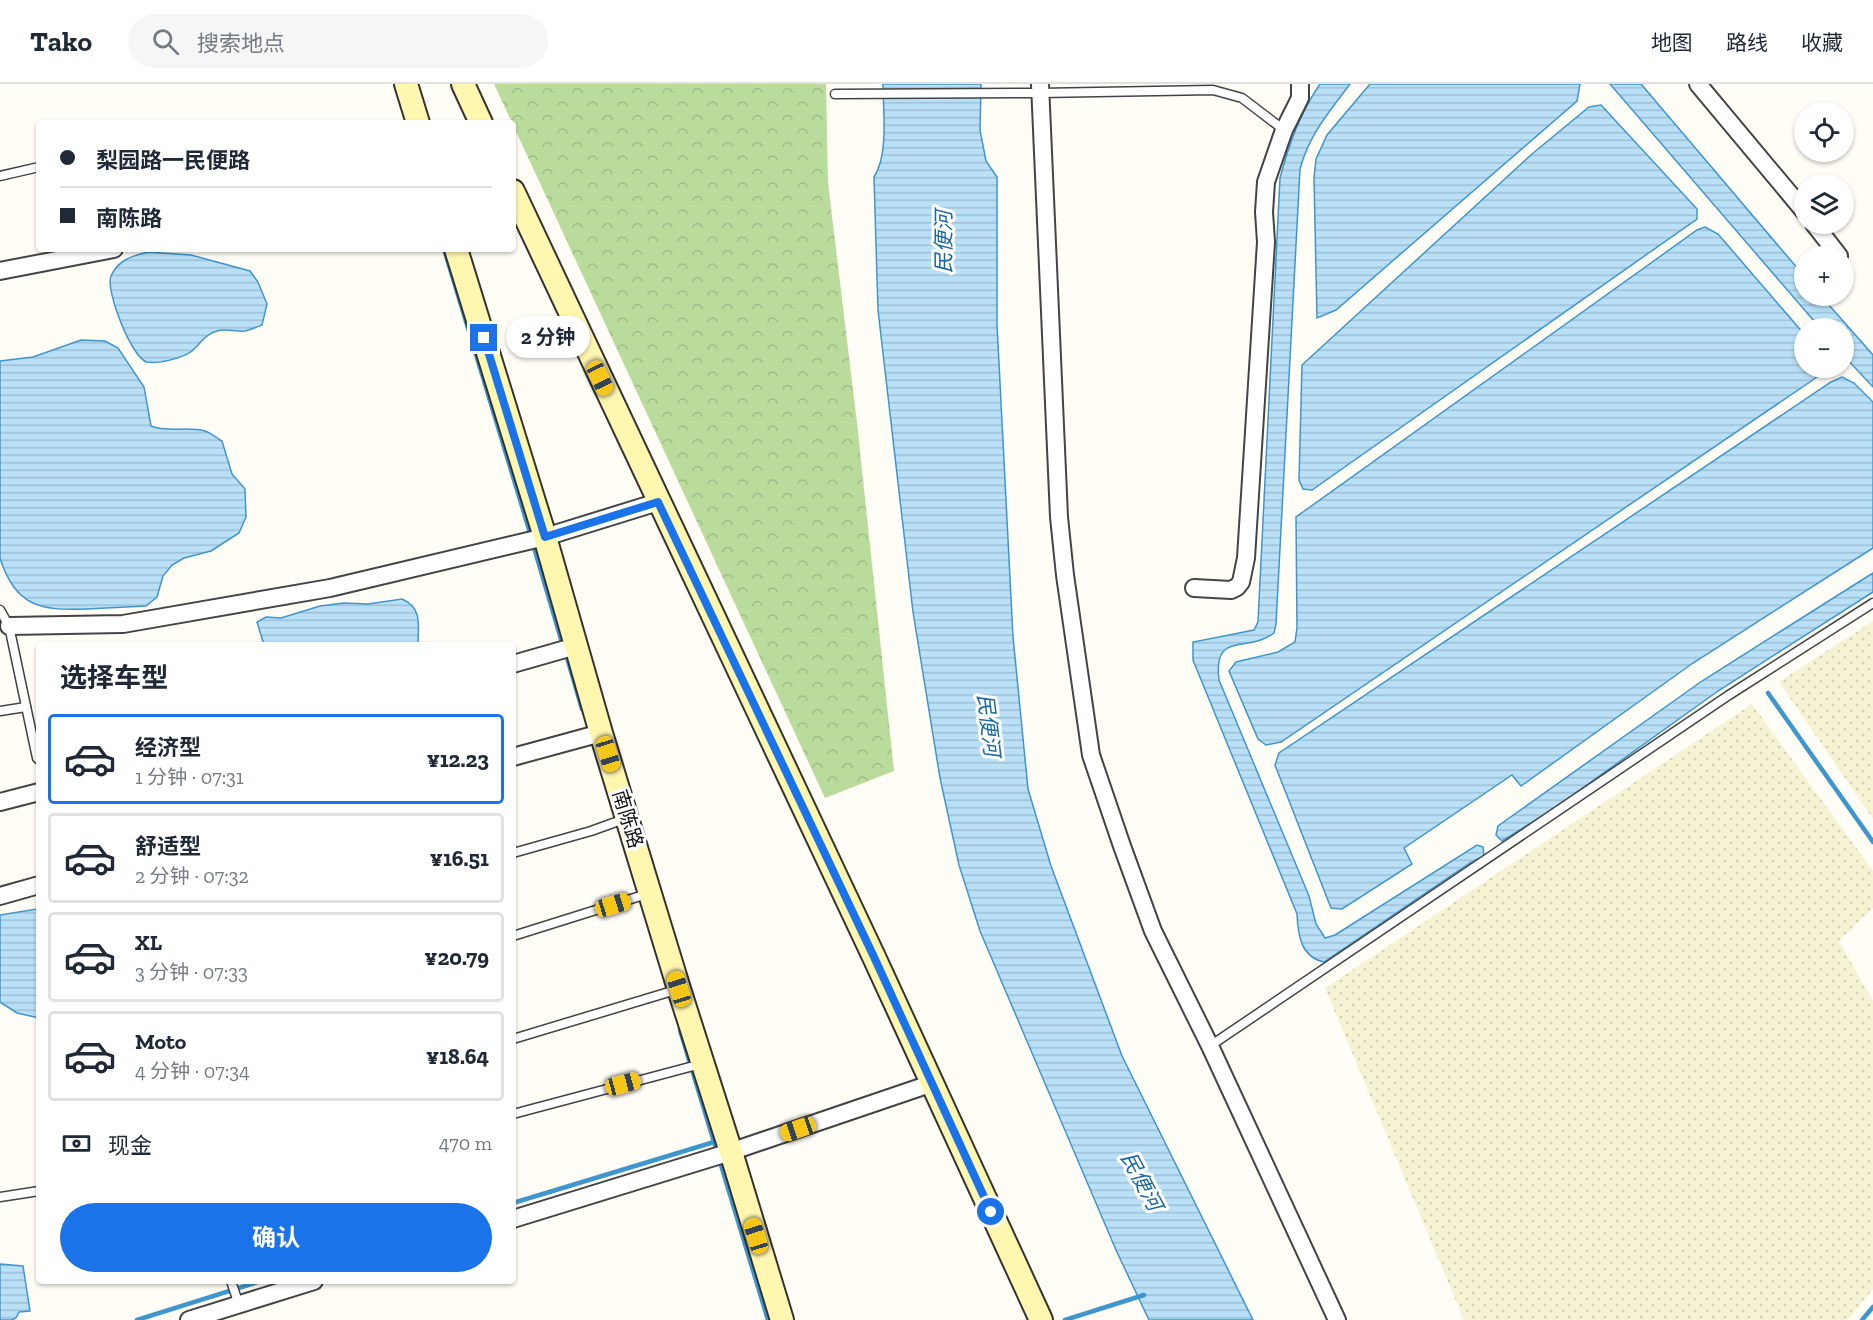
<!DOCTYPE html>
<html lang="zh">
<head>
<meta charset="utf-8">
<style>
  :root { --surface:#fff; --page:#f6f6f7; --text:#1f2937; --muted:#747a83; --line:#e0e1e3; --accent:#1a73e8 }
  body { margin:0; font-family:"Zilla Slab","Noto Sans SC",serif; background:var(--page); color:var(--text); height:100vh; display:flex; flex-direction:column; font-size:22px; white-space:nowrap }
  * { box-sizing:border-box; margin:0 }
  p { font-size:20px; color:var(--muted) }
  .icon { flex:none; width:33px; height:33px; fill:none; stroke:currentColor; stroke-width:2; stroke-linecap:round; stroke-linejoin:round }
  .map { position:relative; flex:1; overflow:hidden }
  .sheet { position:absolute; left:36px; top:558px; width:480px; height:642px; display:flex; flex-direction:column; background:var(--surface); border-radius:6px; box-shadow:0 2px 4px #0004 }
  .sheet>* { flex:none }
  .hud { position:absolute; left:36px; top:36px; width:480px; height:132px; border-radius:6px; box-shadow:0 2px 4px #0004; display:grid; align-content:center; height:132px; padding:0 24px; background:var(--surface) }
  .fabs { position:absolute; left:1794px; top:18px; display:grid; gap:12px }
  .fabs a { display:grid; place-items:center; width:60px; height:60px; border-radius:50%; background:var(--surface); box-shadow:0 2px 4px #0004; font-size:30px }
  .end { position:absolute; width:27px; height:27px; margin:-14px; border:8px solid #1a73e8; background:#fff; box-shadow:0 0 0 3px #fff }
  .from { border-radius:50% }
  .bubble { position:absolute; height:42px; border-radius:21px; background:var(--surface); box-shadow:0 2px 4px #0004; font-size:20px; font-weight:700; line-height:42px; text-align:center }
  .car { position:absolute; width:18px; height:36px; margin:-18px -9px; border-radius:8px; box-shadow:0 0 4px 2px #0007; background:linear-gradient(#f5c518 24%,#345 0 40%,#f5c518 0 76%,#345 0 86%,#f5c518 0) }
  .hud b { display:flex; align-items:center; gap:21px; height:57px; font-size:22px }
  .hud b+b { border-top:2px solid var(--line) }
  .hud i { width:15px; height:15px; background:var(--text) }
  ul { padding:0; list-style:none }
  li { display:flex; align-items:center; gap:18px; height:90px; margin:0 12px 9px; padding:0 12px; border:3px solid var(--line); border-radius:6px }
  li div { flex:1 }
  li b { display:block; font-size:22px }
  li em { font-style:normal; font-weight:700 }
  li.current { border-color:var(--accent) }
  li>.icon { width:54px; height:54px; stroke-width:1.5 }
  h2 { padding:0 24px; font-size:27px; line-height:72px }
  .pay { display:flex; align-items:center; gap:15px; height:66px; padding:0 24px; font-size:22px }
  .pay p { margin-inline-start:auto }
  .button { display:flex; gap:12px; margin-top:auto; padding:12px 24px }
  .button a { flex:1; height:69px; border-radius:36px; background:var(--accent); color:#fff; font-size:24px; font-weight:700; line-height:69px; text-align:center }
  header { display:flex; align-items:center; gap:36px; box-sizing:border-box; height:84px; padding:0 30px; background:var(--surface); border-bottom:2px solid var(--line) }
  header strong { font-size:28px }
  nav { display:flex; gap:33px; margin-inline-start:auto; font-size:21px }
  .search { width:420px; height:54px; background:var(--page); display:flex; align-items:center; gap:15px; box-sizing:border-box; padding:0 21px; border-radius:33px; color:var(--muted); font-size:22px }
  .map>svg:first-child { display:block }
  .farmland { fill:url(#farmland-dots) }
  .forest { fill:url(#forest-crowns) }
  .water { fill:url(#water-rules); stroke:#3f96cf; stroke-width:1.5 }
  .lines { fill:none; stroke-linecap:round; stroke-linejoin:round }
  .stream { stroke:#3f96cf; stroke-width:4.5 }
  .lane-casing { stroke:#444; stroke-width:11 }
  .street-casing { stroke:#444; stroke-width:20 }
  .secondary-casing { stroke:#333; stroke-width:26 }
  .lane { stroke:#fff; stroke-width:8 }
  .street { stroke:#fff; stroke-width:16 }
  .secondary { stroke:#fff6b0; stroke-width:22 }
  .route { stroke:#1a73e8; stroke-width:8 }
  .labels { text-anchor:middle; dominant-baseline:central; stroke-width:6; stroke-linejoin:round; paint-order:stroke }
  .street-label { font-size:20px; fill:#111; stroke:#fff }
  .water-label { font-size:21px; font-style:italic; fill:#1768a6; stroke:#fff }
</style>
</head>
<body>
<header>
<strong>Tako</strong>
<div class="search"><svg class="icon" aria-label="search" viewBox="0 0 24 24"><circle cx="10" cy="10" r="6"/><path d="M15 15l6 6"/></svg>搜索地点</div>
<nav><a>地图</a><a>路线</a><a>收藏</a></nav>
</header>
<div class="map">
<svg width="1873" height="1236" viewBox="0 0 1873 1236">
  <defs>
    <pattern id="farmland-dots" width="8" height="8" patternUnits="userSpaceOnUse" patternTransform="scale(1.5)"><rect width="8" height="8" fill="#f6f3d4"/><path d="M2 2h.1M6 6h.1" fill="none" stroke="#d2cfb5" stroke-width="1.8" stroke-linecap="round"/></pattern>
    <pattern id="forest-crowns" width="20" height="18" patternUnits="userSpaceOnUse" patternTransform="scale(1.5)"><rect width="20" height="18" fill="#b9dc9c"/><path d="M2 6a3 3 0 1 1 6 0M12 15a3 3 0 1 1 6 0" fill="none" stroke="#9ebc85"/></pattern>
    <pattern id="water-rules" width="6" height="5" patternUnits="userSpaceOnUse" patternTransform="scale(1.5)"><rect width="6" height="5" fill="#b9e0f7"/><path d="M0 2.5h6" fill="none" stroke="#9ebfd3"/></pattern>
  </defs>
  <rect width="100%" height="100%" fill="#fffdf5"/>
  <g class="farmland">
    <polygon points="1873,537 1873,735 1779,598"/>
    <polygon points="1752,620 1873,787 1873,824 1839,857 1873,917 1873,1205 1848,1236 1464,1236 1325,904"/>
  </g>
  <polygon class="forest" points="494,0 826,0 828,99 857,339 894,687 825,714"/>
  <g class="water">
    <path d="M883,0H981L980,46L986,77L997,93V240L1013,553L1028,705L1051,782L1122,972L1253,1236H1149L1116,1166L980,847L959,781L940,694L913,528L878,226L874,93C889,70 883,26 883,0Z"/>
    <path d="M1320,0H1350C1329,28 1309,51 1300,85L1276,540L1274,549C1246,570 1213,546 1219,596L1309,812L1316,840L1325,854L1335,851L1477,761L1483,763L1484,772L1470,779L1324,878C1301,873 1298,852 1297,830L1193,576V558L1254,546L1258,538L1280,94C1289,60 1300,29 1320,0Z"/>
    <polygon points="1370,0 1580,0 1577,17 1336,226 1317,234 1314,94 1316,75 1327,51"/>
    <polygon points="1610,0 1641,0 1804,192 1804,212 1821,212 1873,271 1873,303 1844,272 1844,244 1820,244"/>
    <polygon points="1601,21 1697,125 1697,135 1312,406 1303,405 1299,396 1302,281 1532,70 1589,23"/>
    <polygon points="1705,143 1718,150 1804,250 1804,284 1827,284 1823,289 1281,658 1266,661 1258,655 1229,587 1236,578 1278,568 1295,558 1297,544 1296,433 1697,146"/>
    <path d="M148,168L191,171L250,187L258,198L267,220L262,241C257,243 250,246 245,247C236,248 225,244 217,247C205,250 200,260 192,267C183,274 159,280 147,278C132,275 105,206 111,192C118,176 132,172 148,168Z"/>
    <path d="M81,256L105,257L118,264L144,303L151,342C169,349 187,342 205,347C211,349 217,354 222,357L232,390L245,405L246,433L239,449L228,456L211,467L184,474L172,481L163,492L157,513L146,522C126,523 106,524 86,525C40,527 15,522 0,474V277L33,273Z"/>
    <polygon points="1842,293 1854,299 1873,318 1873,464 1693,579 1521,702 1512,691 1404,764 1412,780 1342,825 1331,824 1275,681 1279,669 1831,298"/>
    <polygon points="1873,489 1873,508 1718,607 1552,726 1502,757 1496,751 1498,742 1702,597"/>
    <path d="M402,515C423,524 418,542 418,561H264L257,538L266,533L281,534L320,522L344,519L368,520Z"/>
    <polygon points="37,825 39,826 39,934 17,929 0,918 0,831"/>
    <polygon points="0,1180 23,1182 30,1227 19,1228 16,1234 12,1236 0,1236"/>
  </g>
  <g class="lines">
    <g class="stream">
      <polyline points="444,165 531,452"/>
      <polyline points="533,460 563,562"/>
      <polyline points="566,570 582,625"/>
      <polyline points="1768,609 1873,758"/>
      <polyline points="680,946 768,1236"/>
      <polyline points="513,1119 714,1058"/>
      <polyline points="137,1236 261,1197"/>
      <polyline points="1065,1236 1144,1211"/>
      <polyline points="1862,1236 1873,1223"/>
    </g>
    <defs>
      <g id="lane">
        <polyline points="835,10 1040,9 1213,6 1242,14 1284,46"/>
        <polyline points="0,92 39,83"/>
        <polyline points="0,526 9,542 37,674 39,676"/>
        <polyline points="0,627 26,623"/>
        <polyline points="513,769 591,747 627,734"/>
        <polyline points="513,852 650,809"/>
        <polyline points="513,955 679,905"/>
        <polyline points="1210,962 1729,611 1873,519"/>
        <polyline points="513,1030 701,980"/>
        <polyline points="0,1113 39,1107"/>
        <polyline points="231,1197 239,1221"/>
      </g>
      <g id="street">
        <polyline points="1040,0 1059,433 1065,491 1091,671 1122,762 1153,847 1210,962 1337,1236"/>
        <polyline points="1698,0 1804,127"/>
        <polyline points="1814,140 1839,172"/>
        <polyline points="0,187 114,165"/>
        <polyline points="1194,504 1231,506 1237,503 1241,498 1246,474 1266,158 1264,128 1266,98 1284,46 1300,14 1300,0"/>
        <polyline points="9,542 123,540 330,504 545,453 658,418"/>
        <polyline points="513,580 576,562"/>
        <polyline points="513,673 601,649"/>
        <polyline points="0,718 39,708"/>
        <polyline points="0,812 39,801"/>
        <polyline points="513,1135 724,1070 930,1000"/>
        <polyline points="189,1236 314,1197"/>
      </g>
      <g id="secondary">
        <polyline points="406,0 418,39"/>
        <polyline points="463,0 481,39"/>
        <polyline points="513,107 874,873 1041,1236"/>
        <polyline points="456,165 545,453 601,649 679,905 731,1068 782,1236"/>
      </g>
    </defs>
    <use href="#lane" class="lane-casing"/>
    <use href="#street" class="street-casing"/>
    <use href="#secondary" class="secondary-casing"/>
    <use href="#lane" class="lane"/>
    <use href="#street" class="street"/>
    <use href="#secondary" class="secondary"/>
  </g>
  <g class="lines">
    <polyline class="route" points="484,254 545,453 658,418 874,873 991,1128"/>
  </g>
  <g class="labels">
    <g class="street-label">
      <text transform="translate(628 735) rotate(73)">南陈路</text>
    </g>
    <g class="water-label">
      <text transform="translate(943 158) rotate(-90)">民便河</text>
      <text transform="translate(989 641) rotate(83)">民便河</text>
      <text transform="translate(1142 1097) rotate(62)">民便河</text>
    </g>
  </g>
</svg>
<div class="fabs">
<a><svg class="icon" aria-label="locate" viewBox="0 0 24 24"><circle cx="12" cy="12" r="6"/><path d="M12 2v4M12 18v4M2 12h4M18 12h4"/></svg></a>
<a><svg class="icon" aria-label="layers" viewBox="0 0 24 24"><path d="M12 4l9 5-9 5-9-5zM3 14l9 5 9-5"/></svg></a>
<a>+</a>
<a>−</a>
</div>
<i class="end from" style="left:991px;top:1128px"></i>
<i class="end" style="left:484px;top:254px"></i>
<div class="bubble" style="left:506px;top:232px;width:84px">2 分钟</div>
<i class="car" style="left:600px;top:294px;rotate:155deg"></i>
<i class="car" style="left:608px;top:670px;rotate:163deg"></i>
<i class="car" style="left:613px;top:821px;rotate:73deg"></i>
<i class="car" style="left:679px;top:905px;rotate:343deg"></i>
<i class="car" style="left:623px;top:1000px;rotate:75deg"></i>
<i class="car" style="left:798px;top:1045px;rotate:251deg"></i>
<i class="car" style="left:756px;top:1152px;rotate:343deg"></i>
<div class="hud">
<b><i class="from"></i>梨园路一民便路</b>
<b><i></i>南陈路</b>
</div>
<section class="sheet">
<h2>选择车型</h2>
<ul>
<li class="current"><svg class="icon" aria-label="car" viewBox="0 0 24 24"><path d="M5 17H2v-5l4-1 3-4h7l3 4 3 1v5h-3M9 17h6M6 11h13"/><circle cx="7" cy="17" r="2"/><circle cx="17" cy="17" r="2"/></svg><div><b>经济型</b><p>1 分钟 · 07:31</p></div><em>¥12.23</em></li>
<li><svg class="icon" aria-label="car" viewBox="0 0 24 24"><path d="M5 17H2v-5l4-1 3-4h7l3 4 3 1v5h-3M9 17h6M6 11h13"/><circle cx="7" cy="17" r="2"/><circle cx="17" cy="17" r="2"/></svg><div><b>舒适型</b><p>2 分钟 · 07:32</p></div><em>¥16.51</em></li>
<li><svg class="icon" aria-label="car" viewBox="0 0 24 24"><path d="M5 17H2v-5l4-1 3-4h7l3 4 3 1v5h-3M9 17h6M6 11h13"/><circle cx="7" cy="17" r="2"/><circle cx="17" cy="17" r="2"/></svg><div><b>XL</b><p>3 分钟 · 07:33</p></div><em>¥20.79</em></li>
<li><svg class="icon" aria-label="car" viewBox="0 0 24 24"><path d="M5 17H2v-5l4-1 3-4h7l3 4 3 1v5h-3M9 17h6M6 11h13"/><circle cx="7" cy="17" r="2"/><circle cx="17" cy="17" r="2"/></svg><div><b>Moto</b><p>4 分钟 · 07:34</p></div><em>¥18.64</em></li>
</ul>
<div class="pay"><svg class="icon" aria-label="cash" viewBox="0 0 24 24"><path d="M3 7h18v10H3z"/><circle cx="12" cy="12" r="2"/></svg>现金<p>470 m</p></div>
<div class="button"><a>确认</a></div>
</section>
</div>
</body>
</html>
